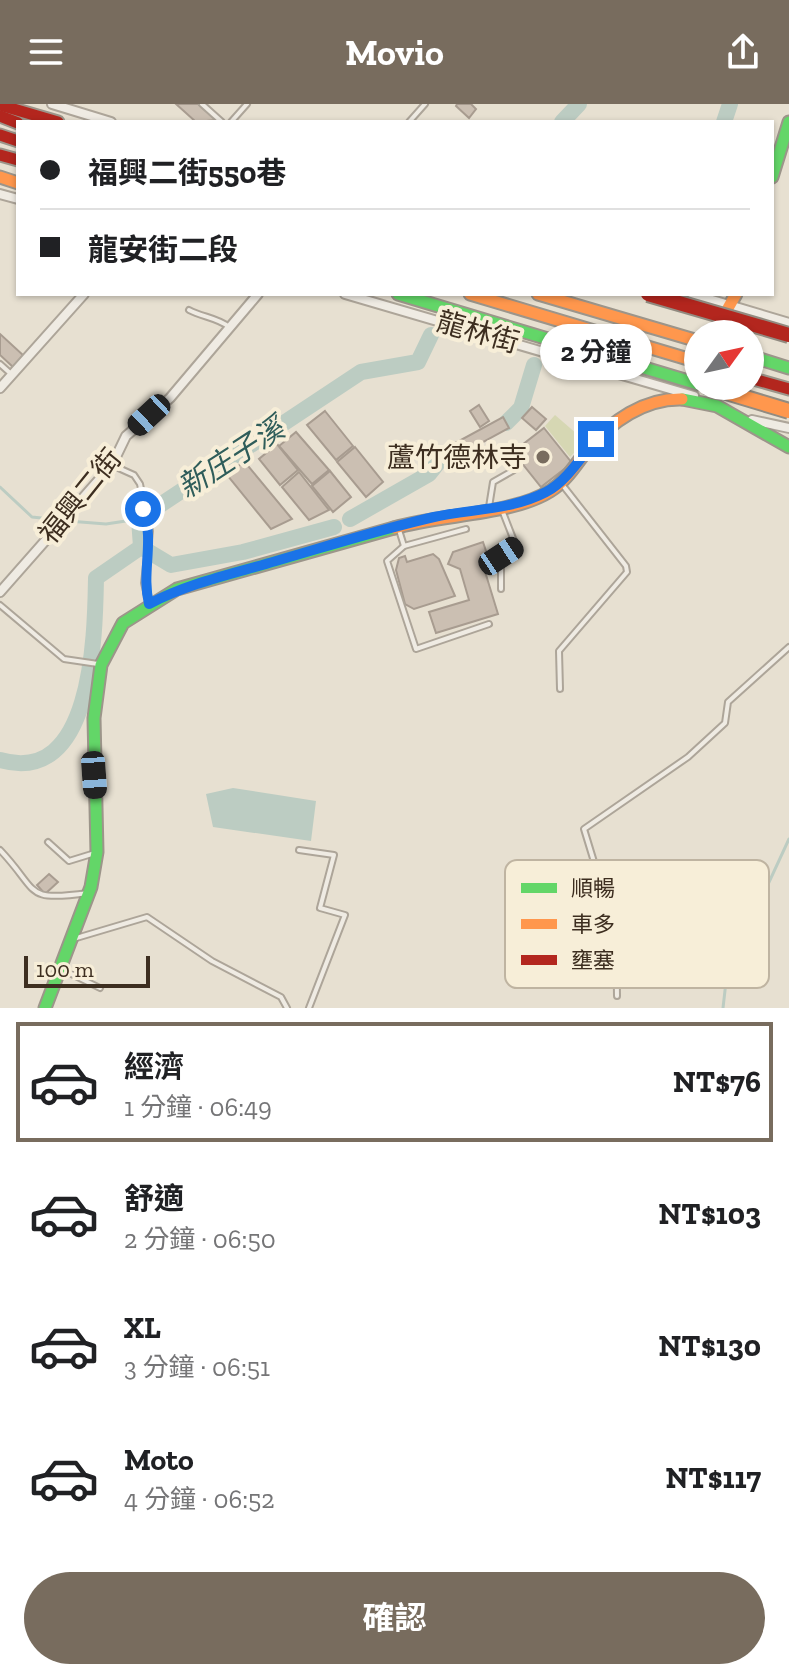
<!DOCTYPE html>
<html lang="zh-TW">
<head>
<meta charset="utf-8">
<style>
  :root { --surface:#fff; --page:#f2f2f2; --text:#202124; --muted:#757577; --line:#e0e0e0; --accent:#786c5e }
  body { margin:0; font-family:"Zilla Slab","Noto Sans TC",serif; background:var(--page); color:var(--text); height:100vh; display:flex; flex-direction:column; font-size:30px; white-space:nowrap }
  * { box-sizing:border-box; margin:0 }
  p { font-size:26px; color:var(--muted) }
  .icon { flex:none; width:44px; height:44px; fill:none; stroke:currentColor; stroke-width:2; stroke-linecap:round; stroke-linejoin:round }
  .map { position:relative; height:904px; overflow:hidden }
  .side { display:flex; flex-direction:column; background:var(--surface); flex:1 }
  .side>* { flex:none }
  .guide { position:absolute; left:16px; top:16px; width:758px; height:176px; border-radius:0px; box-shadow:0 2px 6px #0004; display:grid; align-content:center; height:176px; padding:0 24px; background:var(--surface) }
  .needle { width:52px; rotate:57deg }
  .tools { position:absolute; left:684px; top:216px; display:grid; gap:16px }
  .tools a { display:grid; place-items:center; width:80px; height:80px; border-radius:50%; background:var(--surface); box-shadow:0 2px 6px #0004; font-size:40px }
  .scale { position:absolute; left:24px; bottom:20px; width:126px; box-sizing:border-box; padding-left:8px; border:4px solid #3d2e20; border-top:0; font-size:22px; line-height:28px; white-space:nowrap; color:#3d2e20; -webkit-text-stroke:6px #f7eed8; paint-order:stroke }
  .end { position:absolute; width:36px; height:36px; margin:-18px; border:10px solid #1a73e8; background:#fff; box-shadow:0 0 0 4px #fff }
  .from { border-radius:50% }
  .bubble { position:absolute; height:56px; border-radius:28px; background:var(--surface); box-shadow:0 2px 6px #0004; font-size:26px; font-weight:700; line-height:56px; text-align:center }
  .car { position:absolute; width:24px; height:48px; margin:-24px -12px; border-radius:10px; box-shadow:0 0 6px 2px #0007; background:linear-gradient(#222 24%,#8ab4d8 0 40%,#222 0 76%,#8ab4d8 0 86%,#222 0) }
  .guide b { display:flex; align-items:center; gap:28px; height:76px; font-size:30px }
  .guide b+b { border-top:2px solid var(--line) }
  .guide i { width:20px; height:20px; background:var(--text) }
  ul { padding:14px 0 0; list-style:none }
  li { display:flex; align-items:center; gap:24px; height:120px; margin:0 16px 12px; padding:0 8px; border:4px solid transparent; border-radius:0px }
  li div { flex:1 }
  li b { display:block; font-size:30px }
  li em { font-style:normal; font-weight:700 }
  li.on { border-color:var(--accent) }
  li>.icon { width:72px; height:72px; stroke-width:1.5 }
  .action { display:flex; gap:16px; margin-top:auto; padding:16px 24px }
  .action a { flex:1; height:92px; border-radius:48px; background:var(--accent); color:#fff; font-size:32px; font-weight:700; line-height:92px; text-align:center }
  header { display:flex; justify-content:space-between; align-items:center; height:104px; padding:0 24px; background:var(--accent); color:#fff; font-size:36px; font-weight:700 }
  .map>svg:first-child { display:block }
  .green { fill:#d6d7b3 }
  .water { fill:#bcccc2 }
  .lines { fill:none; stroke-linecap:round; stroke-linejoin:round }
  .stream { stroke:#bcccc2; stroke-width:3 }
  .river { stroke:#bcccc2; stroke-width:16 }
  .building { fill:#cbbfb2; stroke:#a89c90; stroke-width:2 }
  .secondary-tunnel { stroke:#c5bcae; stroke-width:11; stroke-dasharray:11 5.5; stroke-linecap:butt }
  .lane-casing { stroke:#ada599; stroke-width:8 }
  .street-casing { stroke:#ada599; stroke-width:12 }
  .fast-casing { stroke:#9c958a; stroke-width:15 }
  .slow-casing { stroke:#9c958a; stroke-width:15 }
  .jam-casing { stroke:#9c958a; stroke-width:15 }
  .lane { stroke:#efebe3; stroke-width:4 }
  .street { stroke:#efebe3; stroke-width:8 }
  .fast { stroke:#63d668; stroke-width:11 }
  .slow { stroke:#ff974d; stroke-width:11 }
  .jam { stroke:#b3261e; stroke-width:11 }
  .slow-bridge-casing { stroke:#928b80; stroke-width:18; stroke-linecap:butt }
  .jam-bridge-casing { stroke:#928b80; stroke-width:18; stroke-linecap:butt }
  .slow-bridge { stroke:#ff974d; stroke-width:14 }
  .jam-bridge { stroke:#b3261e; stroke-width:14 }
  .route { stroke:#1a73e8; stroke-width:10 }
  .poi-dot { fill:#786c5e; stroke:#f7eed8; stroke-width:3 }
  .labels { text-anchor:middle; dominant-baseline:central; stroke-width:8; stroke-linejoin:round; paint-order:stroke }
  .street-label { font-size:28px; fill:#3d2e20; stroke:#f7eed8 }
  .poi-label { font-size:28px; fill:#3d2e20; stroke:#f7eed8; text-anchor:end }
  .water-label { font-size:30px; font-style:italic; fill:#2f5d5a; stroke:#f7eed8 }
  .key { fill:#f7eed8; stroke:#bfb4a1; stroke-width:2 }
  .key-label { font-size:22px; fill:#3d2e20 }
</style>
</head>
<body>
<header><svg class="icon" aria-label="menu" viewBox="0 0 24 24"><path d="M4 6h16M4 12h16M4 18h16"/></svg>Movio<svg class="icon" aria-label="share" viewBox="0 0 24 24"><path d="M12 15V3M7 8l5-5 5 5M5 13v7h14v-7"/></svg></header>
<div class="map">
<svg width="789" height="904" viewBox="0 0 789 904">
  <rect width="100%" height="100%" fill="#e7e0d1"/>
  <polygon class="green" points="555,311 585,337 570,353 545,322"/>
  <polygon class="water" points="233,684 316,697 311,737 213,723 206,690"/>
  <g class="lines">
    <g class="stream">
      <polyline points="0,383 32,413 60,416"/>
      <polyline points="68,417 106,420 139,415"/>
      <polyline points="723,904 727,869 789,735"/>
    </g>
    <g class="river">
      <polyline points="562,18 579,0"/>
      <polyline points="724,18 730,0"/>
      <polyline points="506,319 521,304 534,261"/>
      <polyline points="350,415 429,370 441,355"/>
      <polyline points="141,443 171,461 243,448 334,423"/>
      <path d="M0,656C93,683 95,532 96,474L141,443L139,415L361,268L418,258L431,231"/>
    </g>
  </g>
  <g class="building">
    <polygon points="176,0 198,0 217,16 196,18"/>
    <polygon points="457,0 471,0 476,5 469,14 456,2"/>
    <polygon points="0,230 24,252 13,263 0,251"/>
    <polygon points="479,301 489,317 480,323 470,307"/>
    <polygon points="532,303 546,315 536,326 522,314"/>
    <polygon points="325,307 353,342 336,356 307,321"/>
    <polygon points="503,313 509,324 454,354 448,343"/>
    <polygon points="544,324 572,359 541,383 513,348"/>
    <polygon points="296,328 329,366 312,380 279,342"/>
    <polygon points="277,340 298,366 280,381 259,355"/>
    <polygon points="355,343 383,378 366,393 337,358"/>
    <polygon points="244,357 292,415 271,425 227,371"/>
    <polygon points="330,367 351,393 333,408 312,382"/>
    <polygon points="299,368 329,406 309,416 282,383"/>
    <polygon points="483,438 490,459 483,461 498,510 436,529 429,508 469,496 460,465 448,460 453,448"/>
    <polygon points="433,450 439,455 455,492 414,505 405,500 396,466 399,454 405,452 407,458"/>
    <polygon points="49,770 58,778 45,790 37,781"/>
  </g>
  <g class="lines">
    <polyline class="secondary-tunnel" points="721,230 727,206"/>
    <defs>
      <g id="lane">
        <polyline points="202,0 222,18"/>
        <polyline points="231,18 247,0"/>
        <polyline points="409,18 425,0"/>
        <path d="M189,206C202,213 218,214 229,223"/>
        <polyline points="0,260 10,269"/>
        <polyline points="114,362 134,371 140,380 150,427 144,479 149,500"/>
        <polyline points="489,403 493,378 514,366"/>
        <polyline points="399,426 404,442 466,425"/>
        <polyline points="404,442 387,457 416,545 489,520"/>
        <polyline points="501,485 501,452 516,442 502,406"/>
        <polyline points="0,501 64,555 98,560"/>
        <polyline points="560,585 559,547 627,468 626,462 561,379"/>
        <polyline points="48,738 69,757 95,749"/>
        <path d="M0,746C40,788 23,798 88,789"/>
        <polyline points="299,746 334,751 320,804 345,811 309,904"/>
        <polyline points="73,835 147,813 212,857 281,893 287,904"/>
        <polyline points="61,865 100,884"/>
        <polyline points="617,892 616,830 584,725 688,653 725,619 728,598 789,543"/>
      </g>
      <g id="street">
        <polyline points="52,0 111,18"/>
        <polyline points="0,90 18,95"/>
        <polyline points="345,190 694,292"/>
        <polyline points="692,190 789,219"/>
        <polyline points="0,284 84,190"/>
        <polyline points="752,316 789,324"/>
        <polyline points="0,488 112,361 126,332 170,294 258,190"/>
      </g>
      <g id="fast">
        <polyline points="772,73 789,18"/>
        <polyline points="398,190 698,280"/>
        <polyline points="750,252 789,264"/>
        <polyline points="682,295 717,302 789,343"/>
        <polyline points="45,904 91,783 97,748 94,614 101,561 123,519 177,485 394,424"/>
      </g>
      <g id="slow">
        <polyline points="0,73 18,79"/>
        <polyline points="470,190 698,258"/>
        <polyline points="538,190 698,237"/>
        <polyline points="727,206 736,190"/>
        <path d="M394,424C441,410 512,411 550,387C566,377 576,360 587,346C611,317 645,294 682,295"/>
      </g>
      <g id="jam">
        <polyline points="0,1 58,18"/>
        <polyline points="0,12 18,19"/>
        <polyline points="0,31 18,37"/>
        <polyline points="0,51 18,56"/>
        <polyline points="750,274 789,285"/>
      </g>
    </defs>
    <use href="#lane" class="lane-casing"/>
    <use href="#street" class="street-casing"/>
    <use href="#fast" class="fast-casing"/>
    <use href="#slow" class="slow-casing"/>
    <use href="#jam" class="jam-casing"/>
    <use href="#lane" class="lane"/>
    <use href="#street" class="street"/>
    <use href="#fast" class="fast"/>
    <use href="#slow" class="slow"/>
    <use href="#jam" class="jam"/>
    <defs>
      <polyline id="slow-bridge" points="706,282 789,307"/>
      <polyline id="jam-bridge" points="648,190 789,231"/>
    </defs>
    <use href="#slow-bridge" class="slow-bridge-casing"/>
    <use href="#jam-bridge" class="jam-bridge-casing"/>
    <use href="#slow-bridge" class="slow-bridge"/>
    <use href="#jam-bridge" class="jam-bridge"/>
  </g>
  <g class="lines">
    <path class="route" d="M143,405C155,437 141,468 149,500C189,479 232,470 276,457C328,442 381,425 434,413C471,405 512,406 546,388C566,378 582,352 596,335"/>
  </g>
  <circle class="poi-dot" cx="543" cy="353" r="8"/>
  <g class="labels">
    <g class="street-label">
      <text transform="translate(478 228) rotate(16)">龍林街</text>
      <text transform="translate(80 392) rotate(-51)">福興二街</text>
    </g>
    <g class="poi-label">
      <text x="527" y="353">蘆竹德林寺</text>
    </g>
    <g class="water-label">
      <text transform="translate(231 354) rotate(-33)">新庄子溪</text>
    </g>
  </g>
  <rect x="505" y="756" width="264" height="128" rx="12" class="key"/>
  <rect x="521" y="779" width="36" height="10" fill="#63d668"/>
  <rect x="521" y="815" width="36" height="10" fill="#ff974d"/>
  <rect x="521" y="851" width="36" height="10" fill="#b3261e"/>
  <g class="key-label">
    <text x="571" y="792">順暢</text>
    <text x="571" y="828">車多</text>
    <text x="571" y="864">壅塞</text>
  </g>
</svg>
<div class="tools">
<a><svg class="needle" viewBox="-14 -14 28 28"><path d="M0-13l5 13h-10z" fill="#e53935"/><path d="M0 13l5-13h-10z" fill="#757577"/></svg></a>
</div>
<div class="scale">100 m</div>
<i class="end from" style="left:143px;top:405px"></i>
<i class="end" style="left:596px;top:335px"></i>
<div class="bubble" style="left:540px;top:220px;width:112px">2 分鐘</div>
<i class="car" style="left:149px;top:311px;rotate:227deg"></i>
<i class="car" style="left:501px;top:452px;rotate:57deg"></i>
<i class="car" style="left:94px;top:671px;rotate:176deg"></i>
<div class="guide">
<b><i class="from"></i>福興二街550巷</b>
<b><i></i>龍安街二段</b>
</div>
</div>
<section class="side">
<ul>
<li class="on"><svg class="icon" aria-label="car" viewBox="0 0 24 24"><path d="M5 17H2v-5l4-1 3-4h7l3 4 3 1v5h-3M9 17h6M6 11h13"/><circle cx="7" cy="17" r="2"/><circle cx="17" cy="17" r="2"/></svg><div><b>經濟</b><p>1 分鐘 · 06:49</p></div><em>NT$76</em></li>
<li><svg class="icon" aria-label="car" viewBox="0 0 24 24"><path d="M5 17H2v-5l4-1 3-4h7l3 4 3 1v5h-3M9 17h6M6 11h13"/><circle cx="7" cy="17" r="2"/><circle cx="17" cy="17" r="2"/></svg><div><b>舒適</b><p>2 分鐘 · 06:50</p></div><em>NT$103</em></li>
<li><svg class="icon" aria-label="car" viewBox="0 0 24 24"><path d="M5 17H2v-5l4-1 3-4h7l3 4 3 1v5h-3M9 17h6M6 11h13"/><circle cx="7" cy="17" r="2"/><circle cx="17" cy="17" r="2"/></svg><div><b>XL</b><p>3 分鐘 · 06:51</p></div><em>NT$130</em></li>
<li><svg class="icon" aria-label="car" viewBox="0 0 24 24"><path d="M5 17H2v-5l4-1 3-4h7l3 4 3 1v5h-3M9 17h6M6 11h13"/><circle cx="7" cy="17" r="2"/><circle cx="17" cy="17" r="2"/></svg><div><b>Moto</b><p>4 分鐘 · 06:52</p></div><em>NT$117</em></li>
</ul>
<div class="action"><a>確認</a></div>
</section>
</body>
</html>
